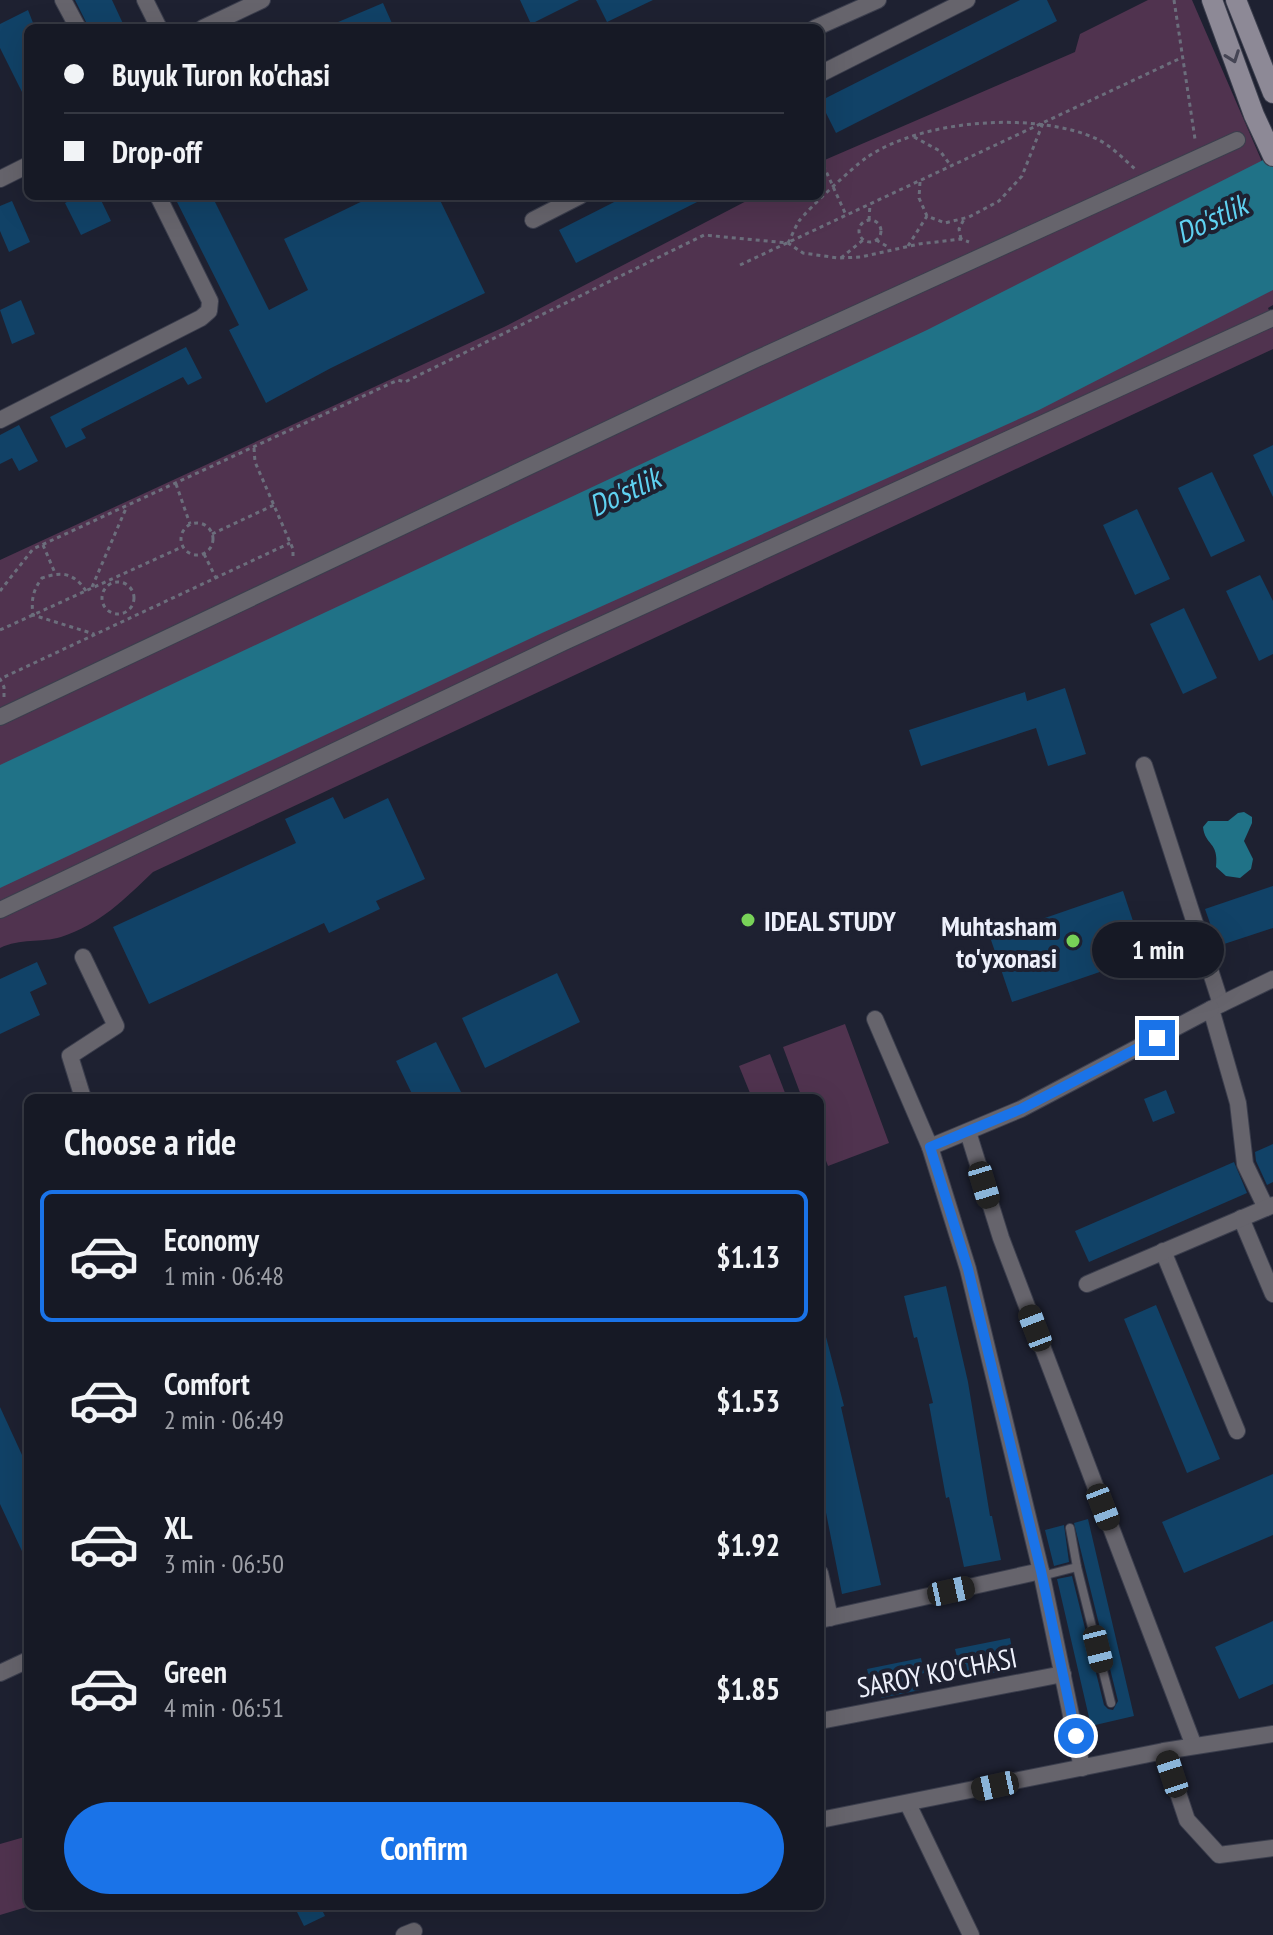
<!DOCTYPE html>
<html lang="en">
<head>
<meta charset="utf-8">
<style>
  :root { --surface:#161925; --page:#232632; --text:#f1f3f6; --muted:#9ea0a7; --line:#353842; --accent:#1a73e8 }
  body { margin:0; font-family:"PT Sans Narrow",sans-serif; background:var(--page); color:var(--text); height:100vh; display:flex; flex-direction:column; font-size:30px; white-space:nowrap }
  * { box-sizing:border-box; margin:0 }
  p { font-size:26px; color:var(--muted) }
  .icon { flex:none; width:44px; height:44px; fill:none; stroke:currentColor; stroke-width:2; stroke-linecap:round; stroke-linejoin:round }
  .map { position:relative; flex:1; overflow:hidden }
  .side { position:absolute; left:24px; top:1094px; width:800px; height:816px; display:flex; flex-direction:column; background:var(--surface); border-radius:12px; box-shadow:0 8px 32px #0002,0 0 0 2px var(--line) }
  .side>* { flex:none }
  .guide { position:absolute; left:24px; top:24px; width:800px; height:176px; border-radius:12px; box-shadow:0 8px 32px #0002,0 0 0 2px var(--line); display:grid; align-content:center; height:176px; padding:0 40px; background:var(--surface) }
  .end { position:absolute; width:36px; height:36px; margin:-18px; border:10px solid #1a73e8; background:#fff; box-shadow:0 0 0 4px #fff }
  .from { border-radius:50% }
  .bubble { position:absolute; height:56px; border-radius:28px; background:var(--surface); box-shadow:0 8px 32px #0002,0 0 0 2px var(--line); font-size:26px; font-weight:700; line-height:56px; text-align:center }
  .car { position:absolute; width:24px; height:48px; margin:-24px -12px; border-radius:10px; box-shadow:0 0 6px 2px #0007; background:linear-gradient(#222 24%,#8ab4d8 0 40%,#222 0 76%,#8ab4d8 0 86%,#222 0) }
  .guide b { display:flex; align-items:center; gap:28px; height:76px; font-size:30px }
  .guide b+b { border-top:2px solid var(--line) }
  .guide i { width:20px; height:20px; background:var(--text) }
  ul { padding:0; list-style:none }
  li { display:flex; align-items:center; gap:24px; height:132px; margin:0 16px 12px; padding:0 24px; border:4px solid transparent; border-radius:12px }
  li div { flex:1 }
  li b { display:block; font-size:30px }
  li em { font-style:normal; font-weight:700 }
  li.selected { border-color:var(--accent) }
  li>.icon { width:72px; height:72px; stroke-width:1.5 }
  h2 { padding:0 40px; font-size:36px; line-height:96px }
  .cta { display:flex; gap:16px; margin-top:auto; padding:16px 40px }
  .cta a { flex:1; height:92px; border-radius:48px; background:var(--accent); color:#fff; font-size:32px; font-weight:700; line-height:92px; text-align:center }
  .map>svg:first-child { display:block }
  .green { fill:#50334f }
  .water { fill:#207287 }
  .building { fill:#114267 }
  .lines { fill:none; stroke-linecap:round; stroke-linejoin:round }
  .lane-casing { stroke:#3b3e4d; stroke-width:10 }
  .street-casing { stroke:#3b3e4d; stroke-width:18 }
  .secondary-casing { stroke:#3b3e4d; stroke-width:22 }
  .path { stroke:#6b6e7c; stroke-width:3; stroke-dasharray:4 4; stroke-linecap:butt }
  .lane { stroke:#66646c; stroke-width:8 }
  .street { stroke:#66646c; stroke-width:16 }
  .secondary { stroke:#8d8996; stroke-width:20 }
  .oneway { stroke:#454554 }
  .route { stroke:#1a73e8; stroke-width:10 }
  .poi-dot { fill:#78d258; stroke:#1e2131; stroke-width:3 }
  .labels { text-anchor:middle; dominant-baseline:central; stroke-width:8; stroke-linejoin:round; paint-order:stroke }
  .poi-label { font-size:28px; font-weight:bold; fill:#edf0fb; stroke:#1e2131; text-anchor:start }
  .street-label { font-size:28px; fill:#edf0fb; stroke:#1e2131 }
  .water-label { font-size:30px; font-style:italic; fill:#5fd1f1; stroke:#1e2131 }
</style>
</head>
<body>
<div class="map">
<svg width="1273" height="1935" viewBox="0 0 1273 1935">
  <rect width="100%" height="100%" fill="#1e2131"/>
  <g class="green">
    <path d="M1148,0H1192L1273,187V305L1268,308L1273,319V349L153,872C125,899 99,925 61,937C41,943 20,938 0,948V560L504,327L756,196H820V162L1075,52L1080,34Z"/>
    <polygon points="845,1024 889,1143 828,1166 820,1145 820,1098 802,1098 783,1047"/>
    <polygon points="770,1054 787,1098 752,1098 739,1066"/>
    <polygon points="28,1836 28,1906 30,1906 0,1915 0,1844"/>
  </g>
  <g class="water">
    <polygon points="1273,155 1273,290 1039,410 542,633 0,888 0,765 927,330"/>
    <path d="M1244,812L1252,817V823L1244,841L1253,859L1251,869L1240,878L1226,876L1216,867C1219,841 1205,846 1203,827L1208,821H1228L1238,813Z"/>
  </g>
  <g class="building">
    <polygon points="75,0 112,0 125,28 89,28"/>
    <polygon points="520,0 579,0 531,24"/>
    <polygon points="596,0 653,0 607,22"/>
    <polygon points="1020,0 1047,0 1057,21 836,133 820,101"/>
    <polygon points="383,3 394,28 324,28"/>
    <polygon points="28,10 35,28 28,28 28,104 0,48 0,24"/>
    <polygon points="79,196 99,196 111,221 81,235 65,203"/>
    <polygon points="174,196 212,196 269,310 308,290 284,239 373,196 438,196 485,293 331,368 266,403 229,330 239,325"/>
    <polygon points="626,196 709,196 576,263 559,230"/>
    <polygon points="12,201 30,242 9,252 0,231 0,206"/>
    <polygon points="21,300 35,334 12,344 0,310"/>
    <polygon points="186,347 202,378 188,385 183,377 81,429 86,438 66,448 50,417"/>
    <polygon points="19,425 38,461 19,471 12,458 0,464 0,435"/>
    <polygon points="1273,445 1273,497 1253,455"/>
    <polygon points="1212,472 1245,541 1211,557 1178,488"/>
    <polygon points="1137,509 1170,579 1135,595 1103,525"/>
    <polygon points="1260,575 1273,601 1273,654 1259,661 1226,591"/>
    <polygon points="1184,608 1217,678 1183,694 1150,624"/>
    <polygon points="1065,688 1086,754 1048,766 1036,728 921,766 909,730 1025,692 1027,701"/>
    <polygon points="333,797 344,819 388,798 425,879 376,901 380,909 329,933 324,923 149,1004 113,927 296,843 285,819"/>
    <polygon points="1273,886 1273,928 1218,946 1205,909"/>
    <polygon points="1123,891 1139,939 1123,964 1012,1002 990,937"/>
    <polygon points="37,962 47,984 30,992 40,1015 0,1034 0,979"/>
    <polygon points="557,973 580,1022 485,1068 462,1018"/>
    <polygon points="436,1042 464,1098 414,1098 396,1061"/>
    <polygon points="1166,1090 1175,1113 1153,1122 1144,1099"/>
    <polygon points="1273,1144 1273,1182 1267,1185 1256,1161 1255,1152"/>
    <polygon points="1234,1162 1247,1193 1089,1262 1075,1231"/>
    <polygon points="946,1286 968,1382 990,1516 992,1516 1001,1560 964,1567 949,1497 946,1498 929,1404 933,1403 917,1337 914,1338 904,1296"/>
    <polygon points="1156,1305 1220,1459 1187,1473 1124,1319"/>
    <polygon points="825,1333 844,1406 841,1407 881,1585 842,1594 820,1482 820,1334"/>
    <polygon points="0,1407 28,1468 28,1564 0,1504"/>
    <polygon points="1273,1474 1273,1535 1184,1573 1162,1522"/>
    <polygon points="1088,1519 1134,1716 1091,1726 1057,1579 1072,1576 1104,1705 1108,1709 1113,1710 1118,1701 1074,1523"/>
    <polygon points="1064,1525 1069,1562 1054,1566 1045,1530"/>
    <polygon points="1273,1621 1273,1684 1239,1699 1215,1647"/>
    <polygon points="1010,1638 1013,1654 1005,1655 1008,1670 969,1678 966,1664 959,1665 955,1649"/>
    <polygon points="921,1658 924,1673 917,1675 920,1690 881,1698 878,1683 871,1685 867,1669"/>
    <polygon points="294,1906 320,1906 325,1916 304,1926"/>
  </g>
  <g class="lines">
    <defs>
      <g id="lane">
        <polyline points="1070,1528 1077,1567 1111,1703"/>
        <polyline points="1042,1576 1077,1567"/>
      </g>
      <g id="street">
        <polyline points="63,0 78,28"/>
        <polyline points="145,0 159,28"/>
        <polyline points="203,28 262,0"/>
        <polyline points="815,28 878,0"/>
        <polyline points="820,74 967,0"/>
        <polyline points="0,179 28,165"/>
        <polyline points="533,220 580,196"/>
        <polyline points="0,420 201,318 209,311 210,301 158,196"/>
        <polyline points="0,717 754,360 1237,140"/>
        <polyline points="1144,765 1221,1004"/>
        <polyline points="0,910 564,642 1273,318"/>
        <polyline points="875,1019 930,1147"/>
        <polyline points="83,1098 70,1056 116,1026 83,957"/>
        <polyline points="968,1132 1001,1238 1194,1746"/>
        <polyline points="1266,1208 1245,1164 1238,1103 1211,1009 1273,979"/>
        <polyline points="1241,1218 1273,1294"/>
        <polyline points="1163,1251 1237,1431"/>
        <polyline points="1087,1284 1273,1205"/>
        <polyline points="820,1573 830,1618"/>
        <polyline points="820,1620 1041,1571"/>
        <polyline points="0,1673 28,1660"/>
        <polyline points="820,1721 1063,1674"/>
        <polyline points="1164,1751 1187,1820 1219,1855 1273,1848"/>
        <polyline points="1082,1768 1041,1571 968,1269 930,1147 1021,1109 1211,1009"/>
        <polyline points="908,1804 971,1935"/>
        <polyline points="820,1820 1164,1751 1273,1734"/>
        <polyline points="404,1935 414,1931"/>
      </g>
      <g id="secondary">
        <polyline points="1212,0 1254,115 1273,156"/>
        <polyline points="1236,0 1273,93"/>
      </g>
    </defs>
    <use href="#lane" class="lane-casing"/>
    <use href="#street" class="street-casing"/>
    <use href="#secondary" class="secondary-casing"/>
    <g class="path">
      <polyline points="1174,0 1195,139"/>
      <polyline points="914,137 940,151 951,166"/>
      <polyline points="820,158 846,215"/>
      <polyline points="920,182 919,198 927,216 945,223 969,217 999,201 1022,176 1043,123"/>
      <polyline points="869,220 870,204"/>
      <circle cx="870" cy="231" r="11"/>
      <polyline points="961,239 959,229 964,219"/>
      <polyline points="876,240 890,248"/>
      <path d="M788,243C792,236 795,227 799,221C809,208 853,167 866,158C922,119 1036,111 1097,139C1110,145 1124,159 1135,169"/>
      <polyline points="908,246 927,216"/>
      <polyline points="841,258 863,240"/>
      <polyline points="740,265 1183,57"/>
      <polyline points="254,448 255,462 293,549 293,560"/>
      <polyline points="176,484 190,524"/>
      <circle cx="197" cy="539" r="16"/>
      <polyline points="212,534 274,505"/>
      <polyline points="43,545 55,573"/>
      <polyline points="204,554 216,578"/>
      <circle cx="118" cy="598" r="16"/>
      <polyline points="92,587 127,506"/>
      <polyline points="0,591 33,549 398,380 405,382 704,235 788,243 803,253 838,258 861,257 919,244 961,239 969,242"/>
      <path d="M86,591C74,573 62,571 42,578C33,590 31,600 33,615L94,634"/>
      <polyline points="0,630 182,547"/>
      <polyline points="4,697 4,687 0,679 290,543"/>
    </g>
    <use href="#lane" class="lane"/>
    <use href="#street" class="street"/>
    <use href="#secondary" class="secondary"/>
  </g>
  <defs><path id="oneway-chevron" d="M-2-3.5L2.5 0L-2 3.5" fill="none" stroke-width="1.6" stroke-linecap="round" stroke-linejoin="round" transform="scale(2)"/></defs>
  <use class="oneway" href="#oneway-chevron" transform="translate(1233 57) rotate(70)"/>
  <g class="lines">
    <polyline class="route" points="1076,1736 1041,1571 968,1269 930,1147 1021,1109 1157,1038"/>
  </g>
  <g class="poi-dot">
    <circle cx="748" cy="920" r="8"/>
    <circle cx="1073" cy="941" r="8"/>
  </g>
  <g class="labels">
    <g class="poi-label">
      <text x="764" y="920">IDEAL STUDY</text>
      <text x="1057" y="925" text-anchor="end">Muhtasham<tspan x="1057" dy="32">to'yxonasi</tspan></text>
    </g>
    <g class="street-label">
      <text transform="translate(937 1672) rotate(-11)">SAROY KO'CHASI</text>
    </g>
    <g class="water-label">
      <text transform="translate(1211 218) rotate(-25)">Do'stlik</text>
      <text transform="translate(624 491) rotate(-25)">Do'stlik</text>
    </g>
  </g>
</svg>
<i class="end from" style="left:1076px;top:1736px"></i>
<i class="end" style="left:1157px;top:1038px"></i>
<div class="bubble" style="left:1092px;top:922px;width:132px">1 min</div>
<i class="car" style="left:984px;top:1185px;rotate:163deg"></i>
<i class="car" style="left:1035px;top:1328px;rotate:339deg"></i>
<i class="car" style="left:1103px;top:1507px;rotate:159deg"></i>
<i class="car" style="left:951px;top:1591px;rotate:78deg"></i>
<i class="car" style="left:1098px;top:1649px;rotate:166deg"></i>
<i class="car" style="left:1172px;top:1774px;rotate:342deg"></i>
<i class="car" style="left:995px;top:1786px;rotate:258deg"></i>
<div class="guide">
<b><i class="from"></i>Buyuk Turon ko'chasi</b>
<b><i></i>Drop-off</b>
</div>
<section class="side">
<h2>Choose a ride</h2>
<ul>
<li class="selected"><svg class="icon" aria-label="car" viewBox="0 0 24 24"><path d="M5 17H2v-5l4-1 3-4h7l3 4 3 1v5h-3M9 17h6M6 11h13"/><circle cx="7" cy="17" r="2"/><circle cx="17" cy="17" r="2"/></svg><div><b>Economy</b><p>1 min · 06:48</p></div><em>$1.13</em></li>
<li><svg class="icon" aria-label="car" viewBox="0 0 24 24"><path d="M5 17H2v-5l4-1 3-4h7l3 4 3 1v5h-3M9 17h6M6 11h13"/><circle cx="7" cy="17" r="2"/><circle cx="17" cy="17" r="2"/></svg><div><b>Comfort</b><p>2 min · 06:49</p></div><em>$1.53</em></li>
<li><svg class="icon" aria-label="car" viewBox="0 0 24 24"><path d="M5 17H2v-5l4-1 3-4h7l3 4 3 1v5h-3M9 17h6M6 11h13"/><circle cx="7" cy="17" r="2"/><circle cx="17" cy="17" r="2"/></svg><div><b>XL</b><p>3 min · 06:50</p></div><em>$1.92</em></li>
<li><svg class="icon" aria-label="car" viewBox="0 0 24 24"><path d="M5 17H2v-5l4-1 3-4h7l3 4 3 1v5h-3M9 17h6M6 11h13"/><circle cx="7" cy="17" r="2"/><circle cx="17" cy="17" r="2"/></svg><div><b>Green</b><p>4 min · 06:51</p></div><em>$1.85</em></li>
</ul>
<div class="cta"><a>Confirm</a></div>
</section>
</div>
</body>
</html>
